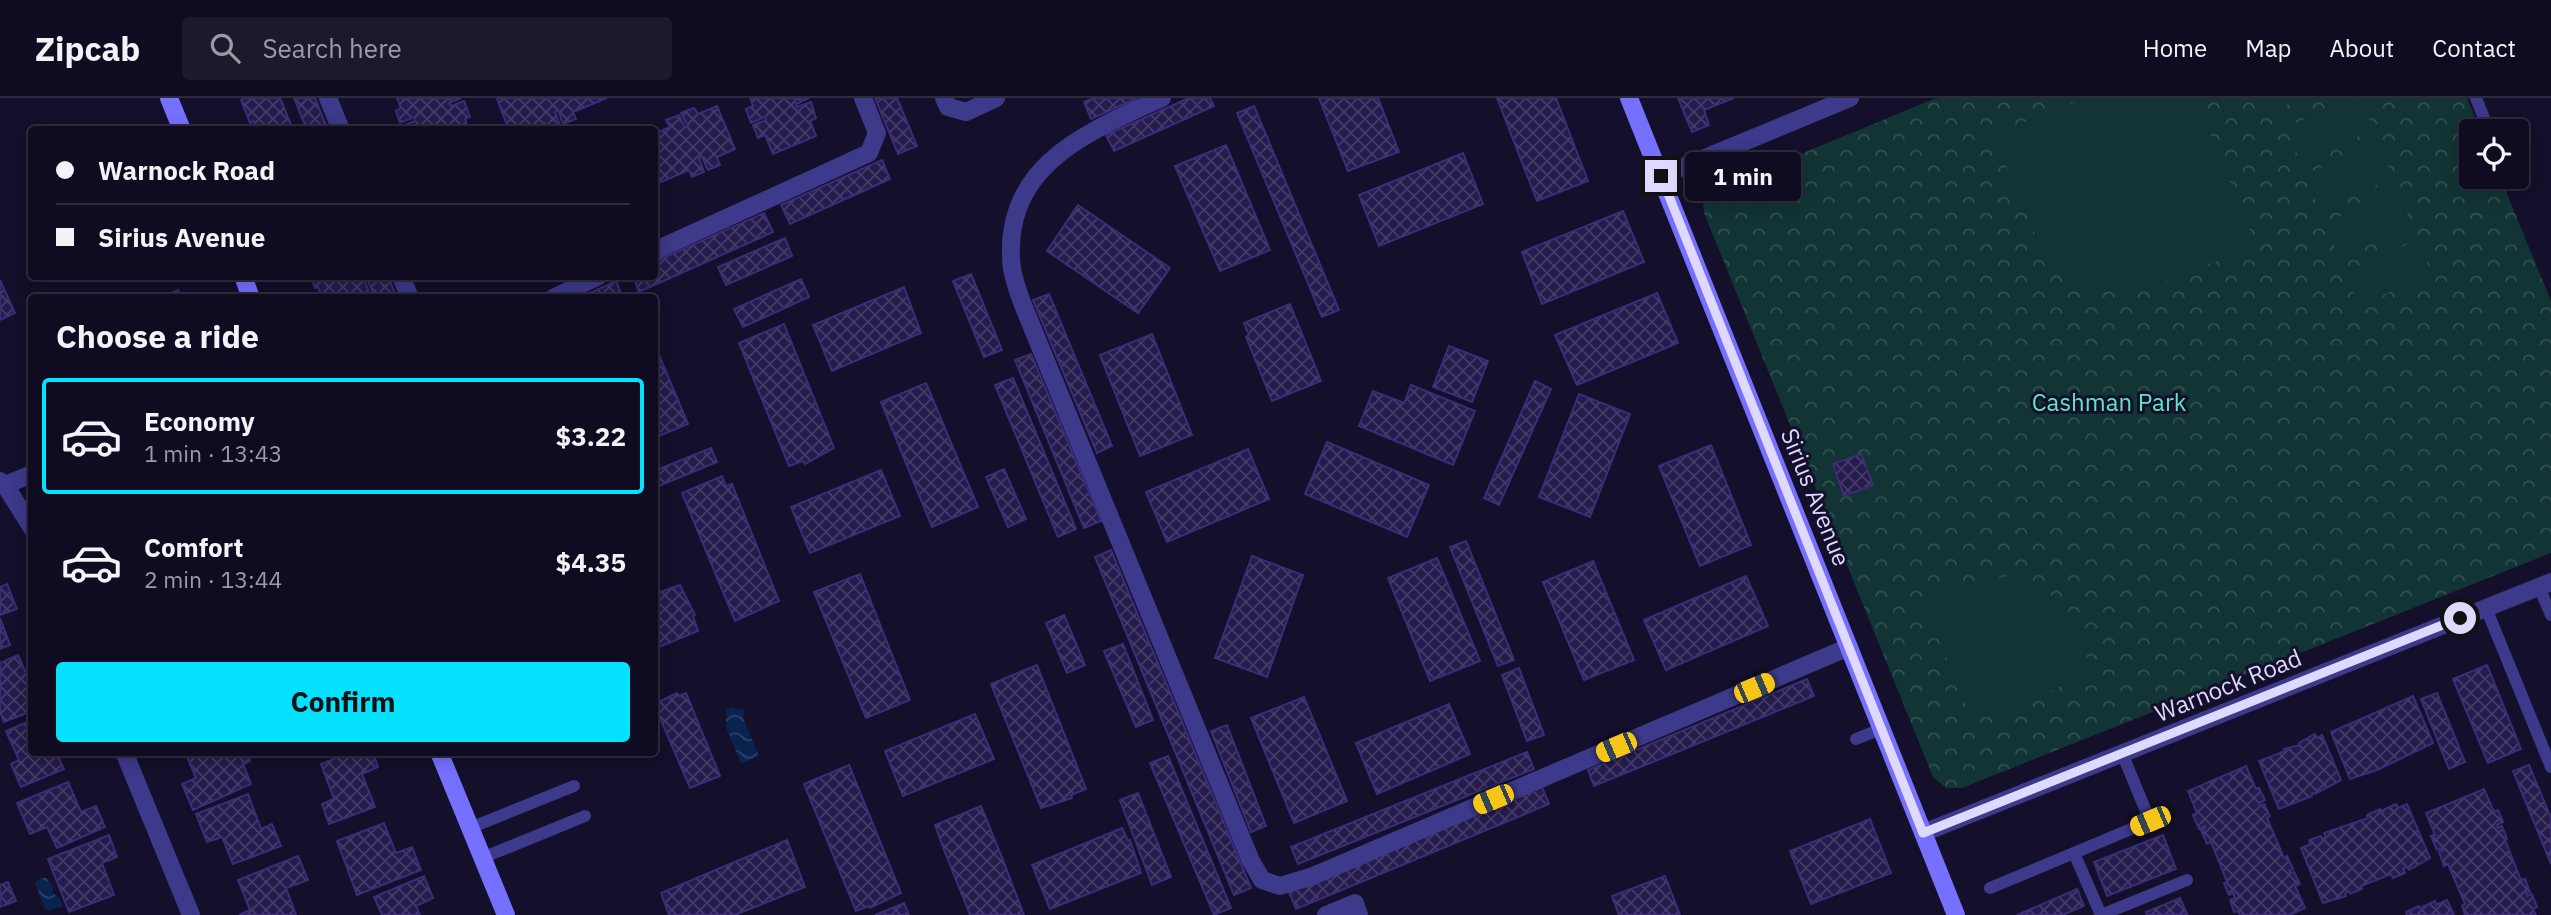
<!DOCTYPE html>
<html lang="en">
<head>
<meta charset="utf-8">
<style>
  :root { --surface:#0f0b20; --page:#1d192d; --text:#f1f3f6; --muted:#9b9ba5; --line:#2f2b3e; --accent:#05e2ff }
  body { margin:0; font-family:"IBM Plex Sans",sans-serif; background:var(--page); color:var(--text); height:100vh; display:flex; flex-direction:column; font-size:26px; white-space:nowrap }
  * { box-sizing:border-box; margin:0 }
  p { font-size:23px; color:var(--muted) }
  .icon { flex:none; width:38px; height:38px; fill:none; stroke:currentColor; stroke-width:2; stroke-linecap:round; stroke-linejoin:round }
  .map { position:relative; flex:1; overflow:hidden }
  .panel { position:absolute; left:28px; top:196px; width:630px; height:462px; display:flex; flex-direction:column; background:var(--surface); border-radius:7px; box-shadow:0 4px 18px #0003,0 0 0 2px var(--line) }
  .panel>* { flex:none }
  .banner { position:absolute; left:28px; top:28px; width:630px; height:154px; border-radius:7px; box-shadow:0 4px 18px #0003,0 0 0 2px var(--line); display:grid; align-content:center; height:154px; padding:0 28px; background:var(--surface) }
  .fabs { position:absolute; left:2459px; top:21px; display:grid; gap:14px }
  .fabs a { display:grid; place-items:center; width:70px; height:70px; border-radius:7px; background:var(--surface); box-shadow:0 4px 18px #0003,0 0 0 2px var(--line); font-size:35px }
  .end { position:absolute; width:32px; height:32px; margin:-16px; border:9px solid #ded9ff; background:#111; box-shadow:0 0 0 4px #111 }
  .from { border-radius:50% }
  .bubble { position:absolute; height:49px; border-radius:7px; background:var(--surface); box-shadow:0 4px 18px #0003,0 0 0 2px var(--line); font-size:23px; font-weight:700; line-height:49px; text-align:center }
  .car { position:absolute; width:21px; height:42px; margin:-21px -10px; border-radius:9px; box-shadow:0 0 5px 2px #0007; background:linear-gradient(#f5c518 24%,#345 0 40%,#f5c518 0 76%,#345 0 86%,#f5c518 0) }
  .banner b { display:flex; align-items:center; gap:24px; height:66px; font-size:26px }
  .banner b+b { border-top:2px solid var(--line) }
  .banner i { width:18px; height:18px; background:var(--text) }
  ul { padding:0; list-style:none }
  li { display:flex; align-items:center; gap:21px; height:116px; margin:0 14px 10px; padding:0 14px; border:4px solid transparent; border-radius:7px }
  li div { flex:1 }
  li b { display:block; font-size:26px }
  li em { font-style:normal; font-weight:700 }
  li.on { border-color:var(--accent) }
  li>.icon { width:63px; height:63px; stroke-width:1.5 }
  h2 { padding:0 28px; font-size:32px; line-height:84px }
  .primary-button { display:flex; gap:14px; margin-top:auto; padding:14px 28px }
  .primary-button a { flex:1; height:80px; border-radius:7px; background:var(--accent); color:#111; font-size:28px; font-weight:700; line-height:80px; text-align:center }
  header { display:flex; align-items:center; gap:42px; box-sizing:border-box; height:98px; padding:0 35px; background:var(--surface); border-bottom:2px solid var(--line) }
  header strong { font-size:33px }
  nav { display:flex; gap:38px; margin-inline-start:auto; font-size:24px }
  .search { width:490px; height:63px; background:var(--page); display:flex; align-items:center; gap:18px; box-sizing:border-box; padding:0 24px; border-radius:7px; color:var(--muted); font-size:26px }
  .map>svg:first-child { display:block }
  .park { fill:url(#park-crowns) }
  .pitch { fill:#123434 }
  .water { fill:url(#water-waves) }
  .building { fill:url(#building-cross-hatch); stroke:#3c2c79; stroke-width:2 }
  .lines { fill:none; stroke-linecap:round; stroke-linejoin:round }
  .lane { stroke:#3d398b; stroke-width:12 }
  .street { stroke:#3d398b; stroke-width:18 }
  .secondary { stroke:#7670ff; stroke-width:18 }
  .route { stroke:#ded9ff; stroke-width:9 }
  .labels { text-anchor:middle; dominant-baseline:central; stroke-width:6; stroke-linejoin:round; paint-order:stroke }
  .park-label { font-size:24px; fill:#5ee5c6; stroke:#140f2a }
  .street-label { font-size:24px; fill:#ded9ff; stroke:#140f2a }
</style>
</head>
<body>
<header>
<strong>Zipcab</strong>
<div class="search"><svg class="icon" aria-label="search" viewBox="0 0 24 24"><circle cx="10" cy="10" r="6"/><path d="M15 15l6 6"/></svg>Search here</div>
<nav><a>Home</a><a>Map</a><a>About</a><a>Contact</a></nav>
</header>
<div class="map">
<svg width="2551" height="817" viewBox="0 0 2551 817">
  <defs>
    <pattern id="park-crowns" width="20" height="18" patternUnits="userSpaceOnUse" patternTransform="scale(1.75)"><rect width="20" height="18" fill="#123434"/><path d="M2 6a3 3 0 1 1 6 0M12 15a3 3 0 1 1 6 0" fill="none" stroke="#345152"/></pattern>
    <pattern id="water-waves" width="16" height="10" patternUnits="userSpaceOnUse" patternTransform="scale(1.75)"><rect width="16" height="10" fill="#0a224e"/><path d="M0 5q4-4 8 0t8 0" fill="none" stroke="#2d4269"/></pattern>
    <pattern id="building-cross-hatch" width="8" height="8" patternUnits="userSpaceOnUse" patternTransform="scale(1.75)"><rect width="8" height="8" fill="#251b4c"/><path d="M0 0l8 8M0 8l8-8" fill="none" stroke="#443c67"/></pattern>
  </defs>
  <rect width="100%" height="100%" fill="#140f2a"/>
  <polygon class="park" points="1936,0 2467,0 2481,33 2471,33 2471,79 2500,79 2551,203 2551,455 1962,690 1946,690 1933,679 1704,115 1703,104 1707,95"/>
  <g class="pitch">
    <polygon points="2086,0 2195,0 2256,147 2149,190 2119,195 2082,185 2057,167 2034,134 1993,37"/>
    <polygon points="2258,0 2303,0 2265,16"/>
    <polygon points="2355,0 2360,0 2373,32 2300,63 2286,29"/>
    <polygon points="2379,46 2393,80 2319,111 2305,76"/>
    <polygon points="2398,94 2413,129 2339,159 2325,125"/>
    <polygon points="2418,142 2432,176 2359,207 2345,173"/>
    <path d="M2009,478C2068,494 2071,523 2093,575L1986,619L1967,610L1923,503L1963,486Z"/>
  </g>
  <g class="water">
    <polygon points="731,609 745,612 743,620 759,658 741,666 726,629 726,612"/>
    <polygon points="40,780 46,780 53,788 53,795 60,801 63,808 49,813 45,811 36,788 35,785"/>
  </g>
  <g class="building">
    <polygon points="244,0 280,0 292,29 289,32 255,32 257,31 254,23 250,25 241,2"/>
    <polygon points="294,0 315,0 328,32 307,32"/>
    <polygon points="397,0 461,0 449,5 451,8 464,3 470,19 465,21 469,32 403,32 402,28 415,23 414,19 400,25 396,13 401,10"/>
    <polygon points="499,0 607,0 573,14 576,21 563,26 558,12 555,14 560,27 549,32 545,25 534,30 534,32 524,32 523,27 509,32 497,1"/>
    <polygon points="750,0 809,0 796,6 797,9 811,4 816,20 810,23 816,38 773,56 765,37 758,40 753,27 766,22 765,19 751,25 746,11 753,8"/>
    <polygon points="875,0 897,0 917,48 898,56"/>
    <polygon points="1093,0 1138,0 1091,21 1084,4"/>
    <polygon points="1189,0 1210,0 1214,8 1114,53 1106,37"/>
    <polygon points="1319,0 1378,0 1399,54 1348,73"/>
    <polygon points="1497,0 1556,0 1588,83 1537,103"/>
    <polygon points="1678,0 1734,0 1704,12 1709,27 1692,34"/>
    <polygon points="717,8 735,51 717,59 720,67 708,72 702,59 699,60 704,74 692,79 689,72 654,87 654,36 670,29 666,22 679,17 685,29 688,28 681,15 694,10 698,16"/>
    <polygon points="1254,8 1339,212 1322,219 1237,15"/>
    <polygon points="1226,47 1270,152 1220,173 1175,68"/>
    <polygon points="1463,55 1483,106 1379,148 1359,97"/>
    <polygon points="882,62 890,81 790,126 781,107"/>
    <polygon points="1078,107 1170,170 1138,215 1047,153"/>
    <polygon points="1623,113 1644,164 1542,206 1522,154"/>
    <polygon points="764,115 773,134 639,194 633,178 654,178 654,164"/>
    <polygon points="785,140 792,158 726,187 718,169"/>
    <polygon points="971,176 1002,252 984,259 953,183"/>
    <polygon points="311,178 363,178 371,200 319,200 321,197 318,189 315,190"/>
    <polygon points="366,178 388,178 397,200 375,200"/>
    <polygon points="801,181 809,199 743,229 734,211"/>
    <polygon points="0,182 15,215 0,222"/>
    <polygon points="616,183 623,200 579,200"/>
    <polygon points="904,189 921,235 832,273 813,227"/>
    <polygon points="178,192 181,200 161,200"/>
    <polygon points="1657,195 1678,245 1577,287 1555,237"/>
    <polygon points="1049,196 1112,348 1097,355 1033,202"/>
    <polygon points="1290,206 1321,283 1272,303 1246,239 1249,237 1244,225"/>
    <polygon points="784,226 834,350 805,366 803,363 789,368 739,245"/>
    <polygon points="1152,236 1192,337 1140,358 1100,257"/>
    <polygon points="654,245 688,326 654,340"/>
    <polygon points="1449,248 1488,263 1472,304 1433,289"/>
    <polygon points="1031,256 1101,423 1084,430 1015,262"/>
    <polygon points="1013,280 1076,431 1058,439 995,287"/>
    <polygon points="1535,283 1551,291 1499,407 1484,400"/>
    <polygon points="926,285 978,409 932,429 881,304"/>
    <polygon points="1411,287 1475,313 1453,367 1359,328 1373,293 1404,305"/>
    <polygon points="1579,296 1630,316 1590,419 1539,399"/>
    <polygon points="1327,344 1429,387 1407,439 1305,396"/>
    <polygon points="1711,347 1751,447 1700,468 1659,368"/>
    <polygon points="711,350 717,364 654,390 654,373"/>
    <polygon points="1248,351 1269,401 1167,444 1146,394"/>
    <polygon points="1861,356 1873,387 1844,398 1833,366"/>
    <polygon points="1004,371 1026,421 1008,429 986,379"/>
    <polygon points="881,372 900,418 810,455 791,409"/>
    <polygon points="722,378 726,388 732,386 734,391 779,503 735,523 682,395"/>
    <polygon points="1466,443 1514,562 1498,568 1450,449"/>
    <polygon points="1111,452 1251,790 1234,797 1095,459"/>
    <polygon points="1252,458 1303,477 1267,579 1215,560"/>
    <polygon points="1437,460 1480,563 1430,583 1388,480"/>
    <polygon points="1593,463 1634,562 1584,582 1543,484"/>
    <polygon points="860,476 910,602 866,620 814,494"/>
    <polygon points="1746,478 1768,528 1666,572 1644,522"/>
    <polygon points="7,486 17,511 0,517 0,489"/>
    <polygon points="680,487 695,517 693,518 698,533 654,551 654,496"/>
    <polygon points="1064,517 1085,567 1067,575 1046,525"/>
    <polygon points="0,520 10,547 0,551"/>
    <polygon points="1123,546 1153,622 1136,629 1104,553"/>
    <polygon points="18,557 29,582 32,581 32,613 4,624 0,614 0,565"/>
    <polygon points="1037,567 1086,691 1071,697 1072,700 1041,710 991,586"/>
    <polygon points="2487,567 2521,651 2488,665 2453,581"/>
    <polygon points="1519,570 1544,637 1527,643 1502,577"/>
    <polygon points="1807,581 1814,598 1594,688 1588,672"/>
    <polygon points="677,595 679,598 686,595 720,678 690,690 654,606"/>
    <polygon points="2437,595 2465,664 2449,671 2421,601"/>
    <polygon points="2413,598 2433,645 2377,672 2350,681 2331,634"/>
    <polygon points="1304,599 1347,703 1294,725 1251,620"/>
    <polygon points="1449,606 1470,656 1377,696 1356,645"/>
    <polygon points="975,616 994,661 903,698 885,653"/>
    <polygon points="32,622 32,654 56,654 64,671 21,689 11,666 19,662 6,633"/>
    <polygon points="1227,627 1266,728 1251,734 1211,633"/>
    <polygon points="2315,636 2317,640 2322,637 2341,682 2315,696 2312,695 2312,698 2279,711 2259,663 2285,653 2284,651 2300,647 2299,645"/>
    <polygon points="185,654 247,654 250,663 243,666 251,686 193,712 182,686 196,680"/>
    <polygon points="351,654 373,654 378,669 362,676 375,709 329,726 322,706 334,701 321,666"/>
    <polygon points="1527,654 1534,671 1298,766 1291,749"/>
    <polygon points="1168,658 1231,810 1214,817 1150,665"/>
    <polygon points="849,667 901,795 870,810 869,808 856,813 804,686"/>
    <polygon points="2529,667 2551,720 2551,766 2513,673"/>
    <polygon points="2246,668 2256,691 2259,690 2265,702 2259,705 2260,708 2264,706 2270,718 2267,720 2284,760 2287,758 2293,771 2289,773 2290,775 2294,774 2300,786 2295,788 2305,810 2289,817 2240,817 2238,813 2234,814 2230,802 2235,800 2233,795 2229,797 2224,785 2227,784 2211,744 2207,746 2201,732 2205,730 2205,728 2199,731 2193,717 2197,715 2188,693"/>
    <polygon points="68,684 81,714 96,708 105,729 57,750 47,729 30,736 17,705"/>
    <polygon points="1542,689 1549,706 1296,811 1289,794"/>
    <polygon points="2484,691 2494,714 2498,712 2503,724 2497,727 2498,730 2502,728 2507,741 2505,742 2521,782 2525,781 2530,794 2526,795 2527,798 2532,796 2537,809 2533,811 2536,817 2465,817 2462,808 2465,806 2448,766 2444,768 2439,754 2443,752 2442,750 2437,752 2431,738 2435,737 2426,715"/>
    <polygon points="1138,695 1171,779 1152,787 1120,702"/>
    <polygon points="248,696 261,731 272,726 281,748 233,766 222,739 207,744 196,716"/>
    <polygon points="2396,706 2398,710 2407,706 2430,760 2409,772 2407,769 2403,771 2405,775 2393,780 2391,776 2361,788 2362,791 2350,796 2349,793 2345,795 2346,798 2323,805 2301,750 2311,746 2309,742 2321,738 2322,741 2326,739 2324,735 2368,720 2367,717 2380,711 2384,715 2383,712"/>
    <polygon points="981,708 1001,757 1024,817 970,817 944,752 935,727"/>
    <polygon points="1870,721 1891,775 1811,806 1790,753"/>
    <polygon points="384,725 396,755 412,749 421,772 357,797 337,743"/>
    <polygon points="1122,730 1128,743 1130,742 1141,775 1050,811 1032,767"/>
    <polygon points="109,737 117,759 102,765 114,797 69,814 48,761"/>
    <polygon points="2163,737 2176,771 2107,798 2094,764"/>
    <polygon points="787,742 805,789 735,817 669,817 661,795"/>
    <polygon points="298,758 308,782 286,790 296,817 239,817 250,812 238,782"/>
    <polygon points="424,778 433,800 416,808 420,817 382,817 374,799"/>
    <polygon points="1665,778 1680,817 1619,817 1612,798"/>
    <polygon points="8,784 16,803 0,809 0,787"/>
    <polygon points="2077,791 2084,808 2062,817 2017,817"/>
    <polygon points="2180,800 2187,816 2147,817 2146,814"/>
    <polygon points="2447,802 2454,817 2407,817 2406,814 2419,808 2421,813 2423,812 2422,809 2435,803 2436,807"/>
    <polygon points="904,805 909,817 875,817"/>
  </g>
  <g class="lines">
    <g class="lane">
      <polyline points="2476,0 2484,20"/>
      <polyline points="2539,489 2551,517"/>
      <polyline points="2486,510 2551,669"/>
      <polyline points="1856,641 1881,631"/>
      <polyline points="470,730 574,688"/>
      <polyline points="482,760 585,718"/>
      <polyline points="1990,790 2074,755"/>
      <polyline points="2101,817 2074,755 2150,723 2122,655"/>
      <polyline points="2101,817 2187,782"/>
    </g>
    <g class="street">
      <polyline points="328,0 341,32"/>
      <polyline points="944,0 948,9 966,14 996,0"/>
      <path d="M1162,0C1085,35 1000,69 1012,171C1014,183 1019,196 1023,207L1251,763L1262,782L1280,788L1313,778L1849,549"/>
      <polyline points="1661,78 1850,0"/>
      <polyline points="654,153 869,55 877,35 863,0"/>
      <polyline points="401,178 410,200"/>
      <polyline points="553,200 599,178"/>
      <polyline points="0,383 5,387 32,430"/>
      <polyline points="5,387 32,376"/>
      <polyline points="124,654 191,817"/>
      <polyline points="1923,735 2551,484"/>
      <polyline points="1326,817 1355,805 1359,817"/>
    </g>
    <g class="secondary">
      <polyline points="169,0 182,32"/>
      <polyline points="1629,0 1956,817"/>
      <polyline points="243,178 251,200"/>
      <polyline points="439,654 506,817"/>
    </g>
  </g>
  <g class="lines">
    <polyline class="route" points="1661,78 1923,735 2460,520"/>
  </g>
  <g class="labels">
    <g class="park-label">
      <text x="2109" y="304">Cashman Park</text>
    </g>
    <g class="street-label">
      <text transform="translate(1816 399) rotate(68)">Sirius Avenue</text>
      <text transform="translate(2228 587) rotate(-22)">Warnock Road</text>
    </g>
  </g>
</svg>
<div class="fabs">
<a><svg class="icon" aria-label="locate" viewBox="0 0 24 24"><circle cx="12" cy="12" r="6"/><path d="M12 2v4M12 18v4M2 12h4M18 12h4"/></svg></a>
</div>
<i class="end from" style="left:2460px;top:520px"></i>
<i class="end" style="left:1661px;top:78px"></i>
<div class="bubble" style="left:1685px;top:54px;width:116px">1 min</div>
<i class="car" style="left:1754px;top:590px;rotate:67deg"></i>
<i class="car" style="left:1616px;top:649px;rotate:247deg"></i>
<i class="car" style="left:1493px;top:701px;rotate:247deg"></i>
<i class="car" style="left:2150px;top:723px;rotate:247deg"></i>
<div class="banner">
<b><i class="from"></i>Warnock Road</b>
<b><i></i>Sirius Avenue</b>
</div>
<section class="panel">
<h2>Choose a ride</h2>
<ul>
<li class="on"><svg class="icon" aria-label="car" viewBox="0 0 24 24"><path d="M5 17H2v-5l4-1 3-4h7l3 4 3 1v5h-3M9 17h6M6 11h13"/><circle cx="7" cy="17" r="2"/><circle cx="17" cy="17" r="2"/></svg><div><b>Economy</b><p>1 min · 13:43</p></div><em>$3.22</em></li>
<li><svg class="icon" aria-label="car" viewBox="0 0 24 24"><path d="M5 17H2v-5l4-1 3-4h7l3 4 3 1v5h-3M9 17h6M6 11h13"/><circle cx="7" cy="17" r="2"/><circle cx="17" cy="17" r="2"/></svg><div><b>Comfort</b><p>2 min · 13:44</p></div><em>$4.35</em></li>
</ul>
<div class="primary-button"><a>Confirm</a></div>
</section>
</div>
</body>
</html>
